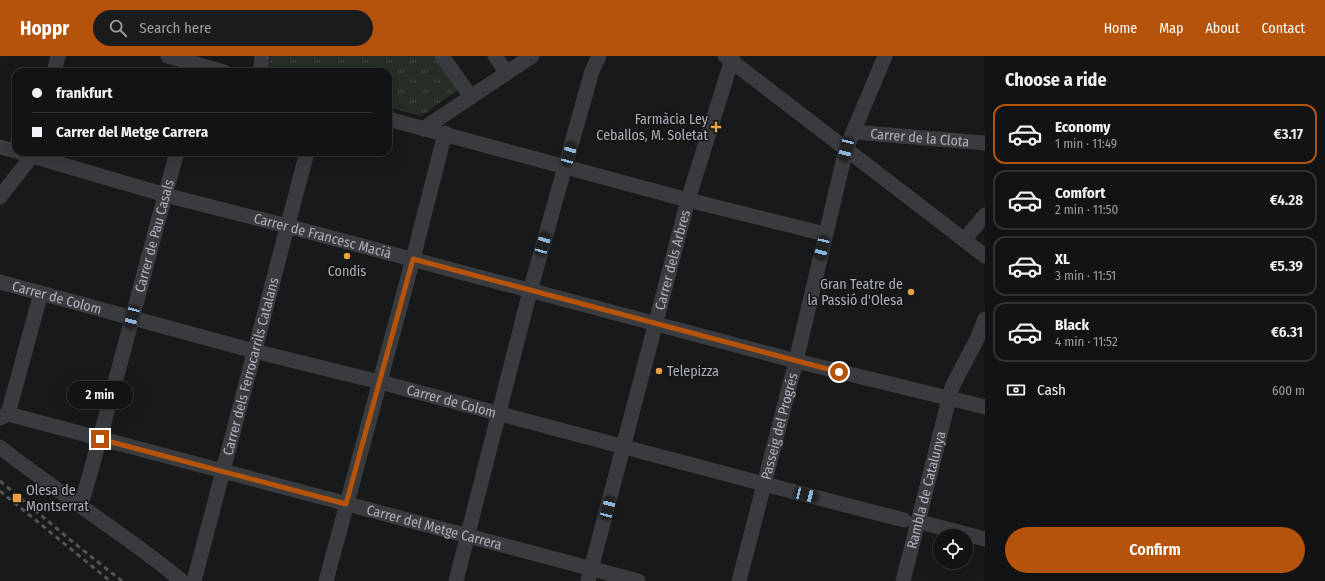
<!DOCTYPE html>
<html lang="en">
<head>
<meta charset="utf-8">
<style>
  :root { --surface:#121314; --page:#1b1c1d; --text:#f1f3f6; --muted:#9c9ea0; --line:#313234; --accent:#b45309 }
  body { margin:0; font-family:"Fira Sans Condensed",sans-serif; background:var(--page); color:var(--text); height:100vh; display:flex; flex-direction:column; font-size:15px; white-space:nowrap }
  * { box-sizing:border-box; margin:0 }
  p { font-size:13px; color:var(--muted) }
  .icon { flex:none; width:22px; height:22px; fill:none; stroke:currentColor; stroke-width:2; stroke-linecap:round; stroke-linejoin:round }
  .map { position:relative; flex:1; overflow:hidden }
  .panel { display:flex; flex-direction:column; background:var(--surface); width:340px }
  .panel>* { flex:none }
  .top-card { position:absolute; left:12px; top:12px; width:380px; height:88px; border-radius:12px; box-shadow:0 4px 16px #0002,0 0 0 1px var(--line); display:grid; align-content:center; height:88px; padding:0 20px; background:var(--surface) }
  .buttons { position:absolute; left:933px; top:473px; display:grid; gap:8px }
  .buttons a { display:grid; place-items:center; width:40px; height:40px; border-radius:50%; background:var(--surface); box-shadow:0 4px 16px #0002,0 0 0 1px var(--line); font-size:20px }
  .end { position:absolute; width:18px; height:18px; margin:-9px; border:5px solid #b45309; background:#fff; box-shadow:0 0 0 2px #fff }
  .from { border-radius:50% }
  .bubble { position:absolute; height:28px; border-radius:14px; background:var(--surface); box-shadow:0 4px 16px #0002,0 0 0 1px var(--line); font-size:13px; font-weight:600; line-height:28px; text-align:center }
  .car { position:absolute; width:12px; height:24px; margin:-12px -6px; border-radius:5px; box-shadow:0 0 3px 1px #0007; background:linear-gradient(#222 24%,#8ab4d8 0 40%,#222 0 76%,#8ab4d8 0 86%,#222 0) }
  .top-card b { display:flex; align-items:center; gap:14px; height:38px; font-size:15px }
  .top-card b+b { border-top:1px solid var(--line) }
  .top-card i { width:10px; height:10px; background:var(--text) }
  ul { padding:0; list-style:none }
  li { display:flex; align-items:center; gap:12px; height:60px; margin:0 8px 6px; padding:0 12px; border:2px solid var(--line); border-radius:12px }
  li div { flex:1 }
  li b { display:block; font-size:15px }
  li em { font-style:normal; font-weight:600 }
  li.current { border-color:var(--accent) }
  li>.icon { width:36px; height:36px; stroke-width:1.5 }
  h2 { padding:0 20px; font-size:18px; line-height:48px }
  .pay { display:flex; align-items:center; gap:10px; height:44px; padding:0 20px; font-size:15px }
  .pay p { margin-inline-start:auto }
  .cta { display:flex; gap:8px; margin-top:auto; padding:8px 20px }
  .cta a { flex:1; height:46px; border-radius:24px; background:var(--accent); color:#fff; font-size:16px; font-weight:600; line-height:46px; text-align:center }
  header { display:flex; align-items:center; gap:24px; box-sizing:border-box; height:56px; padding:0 20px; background:var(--accent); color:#fff }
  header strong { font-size:19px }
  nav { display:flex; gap:22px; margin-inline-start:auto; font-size:14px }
  .search { width:280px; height:36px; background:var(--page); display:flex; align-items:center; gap:10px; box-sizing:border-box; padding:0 14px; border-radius:22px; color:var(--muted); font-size:15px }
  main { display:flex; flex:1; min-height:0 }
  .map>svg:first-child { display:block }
  .park { fill:url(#park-tufts) }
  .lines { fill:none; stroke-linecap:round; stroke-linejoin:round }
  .minor { stroke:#3a3b3f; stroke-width:15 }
  .rail { stroke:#515358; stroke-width:3; stroke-dasharray:5 4; stroke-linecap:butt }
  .route { stroke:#b45309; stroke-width:5 }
  .poi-dot { fill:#e6a145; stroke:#131415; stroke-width:1.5 }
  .labels { text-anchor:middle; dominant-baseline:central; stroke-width:3; stroke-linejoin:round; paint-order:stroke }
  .poi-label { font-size:14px; fill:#acb1b9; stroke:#131415; text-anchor:end }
  .street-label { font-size:14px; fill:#acb1b9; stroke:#131415 }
</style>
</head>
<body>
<header>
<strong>Hoppr</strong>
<div class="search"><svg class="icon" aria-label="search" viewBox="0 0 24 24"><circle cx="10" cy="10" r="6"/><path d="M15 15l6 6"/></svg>Search here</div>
<nav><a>Home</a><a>Map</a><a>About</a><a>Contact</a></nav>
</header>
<main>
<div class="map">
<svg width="985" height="525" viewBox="0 0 985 525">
  <defs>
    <pattern id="park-tufts" width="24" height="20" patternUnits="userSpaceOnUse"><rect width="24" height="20" fill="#252d25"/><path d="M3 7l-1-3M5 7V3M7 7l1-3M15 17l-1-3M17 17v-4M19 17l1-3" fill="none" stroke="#424943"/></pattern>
  </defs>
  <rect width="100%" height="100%" fill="#18191a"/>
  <polygon class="park" points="271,0 442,0 464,30 421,60 388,51 388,16 267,16"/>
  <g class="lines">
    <g class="minor">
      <polyline points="168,0 224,16"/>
      <polyline points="442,0 471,41"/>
      <polyline points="495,0 507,17"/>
      <polyline points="725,0 985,200"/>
      <polyline points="54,16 58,0"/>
      <polyline points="260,16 262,0"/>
      <polyline points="388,63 688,144 825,178"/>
      <polyline points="423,73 532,0"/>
      <path id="s1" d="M854,76L985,87"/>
      <polyline points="0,91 16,95"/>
      <path id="s2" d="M19,96L169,140L287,170L796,305L985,351"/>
      <polyline points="0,141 32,100 33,96"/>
      <polyline points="964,184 985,159"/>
      <path id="s3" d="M0,226L254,295L380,326L764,428L904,464"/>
      <polyline points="8,358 41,237"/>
      <path id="s4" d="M0,362L8,358L638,525"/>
      <path d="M0,391C59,438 124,477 182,525"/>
      <path id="s5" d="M81,449C115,332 144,214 177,96"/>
      <polyline points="928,468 985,483"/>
      <path id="s6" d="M194,525L307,96"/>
      <polyline points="326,525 413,203 445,77"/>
      <polyline points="456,525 530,235 592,15 599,0"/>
      <path id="s7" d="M588,525L688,144L733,0"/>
      <path id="s8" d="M739,525L796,305L846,93L885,0"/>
      <path id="s9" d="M903,525L952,331L978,281L985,263"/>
    </g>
    <g class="rail">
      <polyline points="0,425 74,487 122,525"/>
      <polyline points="0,435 110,525"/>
    </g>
  </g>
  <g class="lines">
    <polyline class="route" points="100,383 346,448 413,203 839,316"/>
  </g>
  <g class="poi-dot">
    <path d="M714 65h4v4h4v4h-4v4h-4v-4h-4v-4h4z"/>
    <circle cx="347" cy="200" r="4"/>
    <circle cx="911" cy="236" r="4"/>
    <circle cx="659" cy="315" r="4"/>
    <rect x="12" y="437" width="10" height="10" rx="2"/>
  </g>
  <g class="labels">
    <g class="poi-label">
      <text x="708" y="63">Farmàcia Ley<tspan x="708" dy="16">Ceballos, M. Soletat</tspan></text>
      <text x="347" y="215" text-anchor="middle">Condis</text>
      <text x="903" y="228">Gran Teatre de<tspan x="903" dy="16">la Passió d'Olesa</tspan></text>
      <text x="667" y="315" text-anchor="start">Telepizza</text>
      <text x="26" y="434" text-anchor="start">Olesa de<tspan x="26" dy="16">Montserrat</tspan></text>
    </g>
    <g class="street-label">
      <text stroke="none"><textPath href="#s1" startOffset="66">Carrer de la Clota</textPath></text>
      <text stroke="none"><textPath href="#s2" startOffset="315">Carrer de Francesc Macià</textPath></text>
      <text stroke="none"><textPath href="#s5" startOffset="279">Carrer de Pau Casals</textPath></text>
      <text stroke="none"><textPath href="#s7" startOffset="332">Carrer dels Arbres</textPath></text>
      <text stroke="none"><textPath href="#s3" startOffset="59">Carrer de Colom</textPath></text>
      <text stroke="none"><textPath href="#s6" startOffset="222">Carrer dels Ferrocarrils Catalans</textPath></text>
      <text stroke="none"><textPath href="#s3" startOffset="467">Carrer de Colom</textPath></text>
      <text stroke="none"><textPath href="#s8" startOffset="160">Passeig del Progrés</textPath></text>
      <text stroke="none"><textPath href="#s9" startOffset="94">Rambla de Catalunya</textPath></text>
      <text stroke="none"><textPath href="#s4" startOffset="450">Carrer del Metge Carrera</textPath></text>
    </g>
  </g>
</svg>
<div class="buttons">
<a><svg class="icon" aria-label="locate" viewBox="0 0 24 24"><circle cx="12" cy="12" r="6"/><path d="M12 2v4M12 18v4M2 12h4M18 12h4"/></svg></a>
</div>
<i class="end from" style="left:839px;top:316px"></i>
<i class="end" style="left:100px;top:383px"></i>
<div class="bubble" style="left:67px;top:325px;width:66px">2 min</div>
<i class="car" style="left:846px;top:93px;rotate:194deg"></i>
<i class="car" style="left:569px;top:98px;rotate:16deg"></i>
<i class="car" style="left:543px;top:188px;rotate:16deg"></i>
<i class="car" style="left:822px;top:192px;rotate:193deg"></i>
<i class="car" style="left:132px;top:261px;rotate:195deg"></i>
<i class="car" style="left:806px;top:439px;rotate:104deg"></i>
<i class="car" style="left:608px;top:452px;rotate:15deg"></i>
<div class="top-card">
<b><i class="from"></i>frankfurt</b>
<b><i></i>Carrer del Metge Carrera</b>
</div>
</div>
<section class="panel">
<h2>Choose a ride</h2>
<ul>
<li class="current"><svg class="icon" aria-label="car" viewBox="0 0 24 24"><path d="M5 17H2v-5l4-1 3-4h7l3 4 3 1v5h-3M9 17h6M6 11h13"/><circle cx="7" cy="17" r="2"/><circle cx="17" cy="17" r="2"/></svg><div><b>Economy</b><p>1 min · 11:49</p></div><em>€3.17</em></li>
<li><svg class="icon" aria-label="car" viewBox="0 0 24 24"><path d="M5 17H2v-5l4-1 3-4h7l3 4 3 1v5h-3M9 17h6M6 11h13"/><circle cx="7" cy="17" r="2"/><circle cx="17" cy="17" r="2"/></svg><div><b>Comfort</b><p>2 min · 11:50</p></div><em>€4.28</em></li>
<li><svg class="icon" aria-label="car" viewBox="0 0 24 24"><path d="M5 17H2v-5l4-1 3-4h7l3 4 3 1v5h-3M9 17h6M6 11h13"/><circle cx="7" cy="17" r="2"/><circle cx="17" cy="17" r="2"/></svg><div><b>XL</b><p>3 min · 11:51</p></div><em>€5.39</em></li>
<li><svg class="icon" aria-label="car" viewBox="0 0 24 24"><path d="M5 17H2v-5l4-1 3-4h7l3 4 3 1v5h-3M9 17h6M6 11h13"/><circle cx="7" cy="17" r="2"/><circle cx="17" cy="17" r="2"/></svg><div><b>Black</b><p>4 min · 11:52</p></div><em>€6.31</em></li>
</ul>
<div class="pay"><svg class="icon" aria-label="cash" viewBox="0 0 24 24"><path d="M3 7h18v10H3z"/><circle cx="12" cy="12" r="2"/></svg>Cash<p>600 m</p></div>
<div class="cta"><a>Confirm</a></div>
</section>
</main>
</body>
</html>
